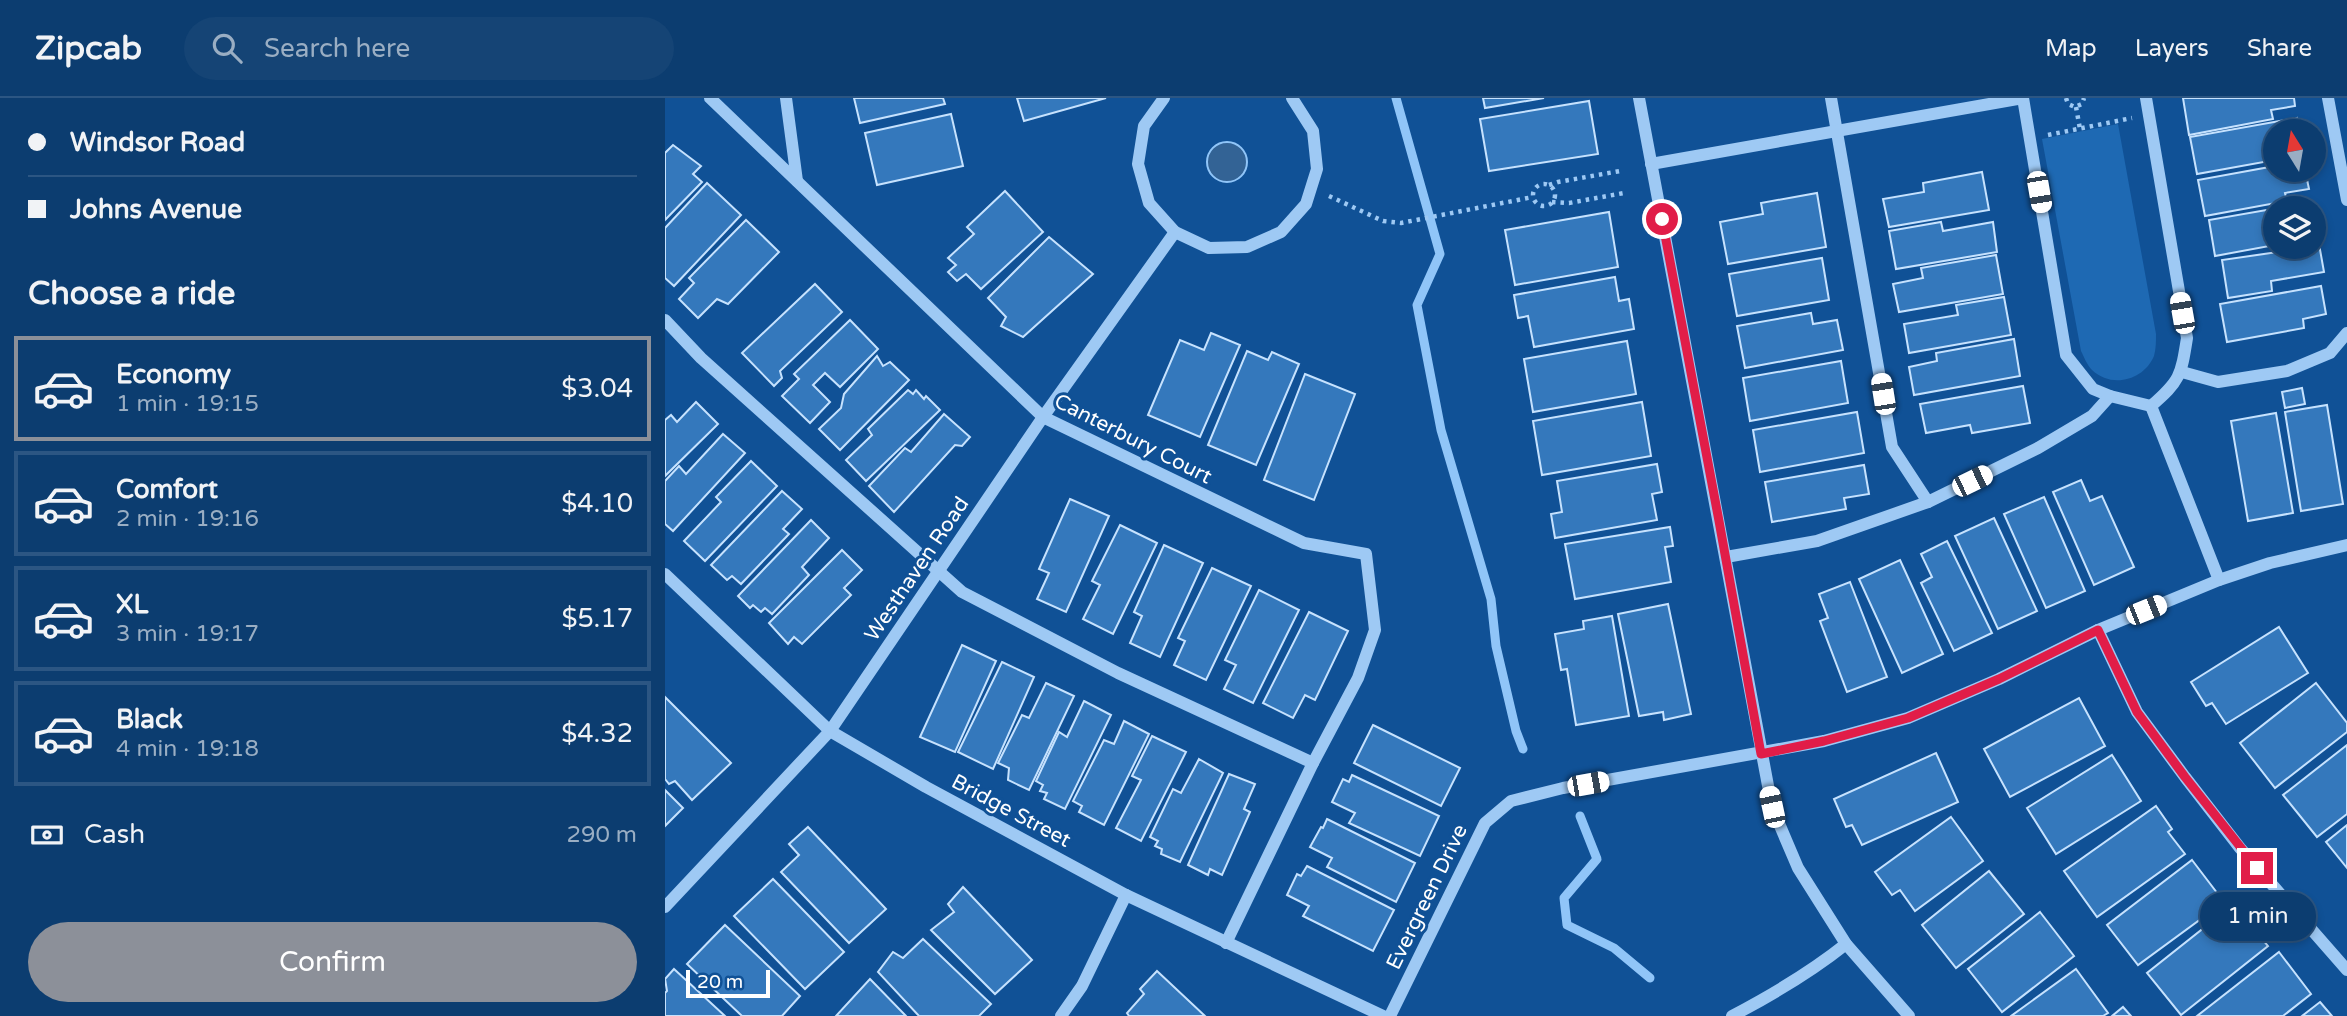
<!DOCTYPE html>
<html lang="en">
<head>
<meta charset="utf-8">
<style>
  :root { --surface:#0c3d70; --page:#154475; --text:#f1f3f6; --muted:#9aaec3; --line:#2c5683; --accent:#8c9099 }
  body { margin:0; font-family:"Varela Round",sans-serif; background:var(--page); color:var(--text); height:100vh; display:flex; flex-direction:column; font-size:26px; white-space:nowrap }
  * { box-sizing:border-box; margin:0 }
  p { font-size:23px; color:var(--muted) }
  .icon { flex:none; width:38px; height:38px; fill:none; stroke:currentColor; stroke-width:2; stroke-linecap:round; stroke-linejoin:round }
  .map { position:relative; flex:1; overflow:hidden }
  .panel { display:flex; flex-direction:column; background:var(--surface); width:665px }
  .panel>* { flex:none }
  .guide { display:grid; align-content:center; height:154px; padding:0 28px; background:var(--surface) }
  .needle { width:46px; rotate:349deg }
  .controls { position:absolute; left:1598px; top:21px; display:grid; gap:14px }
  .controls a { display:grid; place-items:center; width:63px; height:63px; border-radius:50%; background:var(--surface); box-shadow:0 4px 10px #0003,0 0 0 2px var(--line); font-size:35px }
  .scale { position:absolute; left:21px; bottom:18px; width:84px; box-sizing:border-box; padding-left:7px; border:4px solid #fff; border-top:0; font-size:19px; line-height:24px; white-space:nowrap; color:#fff; -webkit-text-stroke:5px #105196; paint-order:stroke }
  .end { position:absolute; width:32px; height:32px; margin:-16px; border:9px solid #e11d48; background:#fff; box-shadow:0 0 0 4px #fff }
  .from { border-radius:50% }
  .bubble { position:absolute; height:49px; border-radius:24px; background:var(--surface); box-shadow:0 4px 10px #0003,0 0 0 2px var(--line); font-size:23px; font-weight:600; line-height:49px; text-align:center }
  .car { position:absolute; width:21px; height:42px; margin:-21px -10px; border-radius:9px; box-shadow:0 0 5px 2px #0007; background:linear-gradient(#fff 24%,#345 0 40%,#fff 0 76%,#345 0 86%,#fff 0) }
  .guide b { display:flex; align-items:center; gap:24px; height:66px; font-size:26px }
  .guide b+b { border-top:2px solid var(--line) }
  .guide i { width:18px; height:18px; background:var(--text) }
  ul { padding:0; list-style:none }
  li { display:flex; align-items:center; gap:21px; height:105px; margin:0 14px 10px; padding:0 14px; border:4px solid var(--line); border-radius:0px }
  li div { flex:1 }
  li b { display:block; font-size:26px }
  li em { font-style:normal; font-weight:600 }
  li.selected { border-color:var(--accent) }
  li>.icon { width:63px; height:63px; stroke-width:1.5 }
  h2 { padding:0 28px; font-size:32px; line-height:84px }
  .pay { display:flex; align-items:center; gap:18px; height:77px; padding:0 28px; font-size:26px }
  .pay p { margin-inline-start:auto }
  .primary-button { display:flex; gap:14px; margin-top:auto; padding:14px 28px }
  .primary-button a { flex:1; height:80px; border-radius:42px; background:var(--accent); color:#fff; font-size:28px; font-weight:600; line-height:80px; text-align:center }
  header { display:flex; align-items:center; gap:42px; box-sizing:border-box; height:98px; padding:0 35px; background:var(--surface); border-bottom:2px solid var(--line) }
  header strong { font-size:33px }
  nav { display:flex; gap:38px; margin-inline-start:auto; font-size:24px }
  .search { width:490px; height:63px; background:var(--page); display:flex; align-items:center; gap:18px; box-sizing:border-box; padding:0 24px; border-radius:38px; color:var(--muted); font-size:26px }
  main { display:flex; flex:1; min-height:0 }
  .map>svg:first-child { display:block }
  .green { fill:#1e69b3 }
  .water { fill:#336395; stroke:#90c5f8; stroke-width:2 }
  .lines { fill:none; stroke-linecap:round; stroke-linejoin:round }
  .stream { stroke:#90c5f8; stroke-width:9 }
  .building { fill:#3478bc; stroke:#c6e2fe; stroke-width:2 }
  .path { stroke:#9ec9f4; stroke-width:4.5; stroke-dasharray:3.5 5; stroke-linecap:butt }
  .minor { stroke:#9ec9f4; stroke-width:12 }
  .route { stroke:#e11d48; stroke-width:9 }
  .labels { text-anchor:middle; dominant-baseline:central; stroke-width:6; stroke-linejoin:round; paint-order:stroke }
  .street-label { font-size:21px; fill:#fff; stroke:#105196 }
</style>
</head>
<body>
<header>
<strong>Zipcab</strong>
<div class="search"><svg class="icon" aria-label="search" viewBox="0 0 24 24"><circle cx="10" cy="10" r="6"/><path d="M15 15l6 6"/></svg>Search here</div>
<nav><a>Map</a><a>Layers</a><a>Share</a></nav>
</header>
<main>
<section class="panel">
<div class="guide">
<b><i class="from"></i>Windsor Road</b>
<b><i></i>Johns Avenue</b>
</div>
<h2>Choose a ride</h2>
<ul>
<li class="selected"><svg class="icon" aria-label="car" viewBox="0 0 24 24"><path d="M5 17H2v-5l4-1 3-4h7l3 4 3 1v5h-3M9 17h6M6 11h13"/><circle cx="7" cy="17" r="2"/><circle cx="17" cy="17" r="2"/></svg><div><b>Economy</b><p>1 min · 19:15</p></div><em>$3.04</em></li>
<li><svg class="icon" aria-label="car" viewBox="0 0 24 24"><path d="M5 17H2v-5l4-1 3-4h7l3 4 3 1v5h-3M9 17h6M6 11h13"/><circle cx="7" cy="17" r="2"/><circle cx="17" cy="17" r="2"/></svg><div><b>Comfort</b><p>2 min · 19:16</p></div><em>$4.10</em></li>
<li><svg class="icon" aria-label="car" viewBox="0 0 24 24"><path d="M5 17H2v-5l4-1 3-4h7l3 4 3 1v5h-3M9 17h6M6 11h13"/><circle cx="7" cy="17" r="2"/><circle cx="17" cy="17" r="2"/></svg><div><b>XL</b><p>3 min · 19:17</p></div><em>$5.17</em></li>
<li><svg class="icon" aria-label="car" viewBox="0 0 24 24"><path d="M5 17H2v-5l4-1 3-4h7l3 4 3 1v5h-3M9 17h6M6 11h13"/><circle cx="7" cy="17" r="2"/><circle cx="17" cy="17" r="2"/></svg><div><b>Black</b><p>4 min · 19:18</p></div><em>$4.32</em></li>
</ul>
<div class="pay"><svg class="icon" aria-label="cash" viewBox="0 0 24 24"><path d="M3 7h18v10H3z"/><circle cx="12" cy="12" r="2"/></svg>Cash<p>290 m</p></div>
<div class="primary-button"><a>Confirm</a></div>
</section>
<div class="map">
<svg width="1682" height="918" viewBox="0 0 1682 918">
  <rect width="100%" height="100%" fill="#105196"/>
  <path class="green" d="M1453,26L1491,236C1491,243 1491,251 1489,258C1479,282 1447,291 1427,272C1422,267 1419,259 1416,253L1377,41Z"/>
  <circle class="water" cx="562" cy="64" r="20"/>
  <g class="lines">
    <g class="stream">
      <polyline points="731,0 775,156 752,207 776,332 826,501 831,548 851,633 858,651"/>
      <polyline points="915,718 932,761 899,800 902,827 949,850 985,880"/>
    </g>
  </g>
  <g class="building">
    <polygon points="189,0 278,0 280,6 195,25"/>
    <polygon points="352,0 441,0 359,23"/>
    <polygon points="818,0 879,0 820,10"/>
    <polygon points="1518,0 1629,0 1630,8 1606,12 1608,21 1524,37"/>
    <polygon points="924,3 933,56 824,73 815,21"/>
    <polygon points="286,16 298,68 212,87 200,35"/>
    <polygon points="1632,20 1634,33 1610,33 1610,62 1532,76 1525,39"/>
    <polygon points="8,47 36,68 28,76 37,84 0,122 0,55"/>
    <polygon points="1610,68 1610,72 1640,72 1644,91 1620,95 1622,103 1540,118 1533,82"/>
    <polygon points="1317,74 1324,112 1224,129 1218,101 1259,94 1258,85"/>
    <polygon points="42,85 76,117 9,188 0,180 0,130"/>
    <polygon points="340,93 378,134 316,191 301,176 292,183 283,174 291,167 283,160 309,136 302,129"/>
    <polygon points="1152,95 1161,149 1063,166 1055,124 1098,116 1096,105"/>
    <polygon points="1648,104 1654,140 1648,141 1648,110 1610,110 1610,147 1550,158 1544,122"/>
    <polygon points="944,114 953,169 850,187 840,132"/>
    <polygon points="81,122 114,154 63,206 52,201 33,220 14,201 29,185 24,180"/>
    <polygon points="1276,124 1278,133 1328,124 1332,154 1231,171 1224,133"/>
    <polygon points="384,139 428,176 358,239 336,228 341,219 323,200"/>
    <polygon points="1654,146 1659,174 1606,183 1607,193 1563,200 1557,162 1648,149"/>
    <polygon points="1331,157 1338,196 1234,214 1228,186 1258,180 1256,170"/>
    <polygon points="1157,160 1164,202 1072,218 1064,176"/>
    <polygon points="950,179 954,203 964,201 969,231 869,249 863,218 853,220 849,197"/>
    <polygon points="150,186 177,214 115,273 117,280 109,288 77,255"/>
    <polygon points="1656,188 1661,216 1638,221 1639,230 1562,244 1555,206"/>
    <polygon points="1339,199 1346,237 1244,255 1239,226 1293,217 1291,207"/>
    <polygon points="1146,215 1148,226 1172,222 1178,252 1080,270 1072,228"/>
    <polygon points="185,222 213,251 175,289 160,275 148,287 165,304 145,325 117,298 134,281 129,276"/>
    <polygon points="546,235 575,247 535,339 483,317 515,242 539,252"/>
    <polygon points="1349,241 1355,278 1249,297 1244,269 1272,263 1271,255"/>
    <polygon points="962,243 971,296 868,314 859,261"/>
    <polygon points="582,253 603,262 607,254 634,266 591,367 543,347"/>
    <polygon points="212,258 218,268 225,264 244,282 175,352 154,331 176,310 179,296"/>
    <polygon points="1176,263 1183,305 1085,323 1078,280"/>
    <polygon points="640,276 690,296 649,402 599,382"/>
    <polygon points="1358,288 1365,325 1307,335 1305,327 1261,335 1255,306"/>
    <polygon points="1637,290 1640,306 1620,310 1617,294"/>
    <polygon points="243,292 248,296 251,292 259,301 261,298 275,312 201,383 181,362 207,337 203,331"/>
    <polygon points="31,304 53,326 0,378 0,322 6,317 12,324"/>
    <polygon points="977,304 986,358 877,377 868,323"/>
    <polygon points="1662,307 1678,406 1636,413 1620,314"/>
    <polygon points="1192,314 1199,355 1095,374 1088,332"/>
    <polygon points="1611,315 1628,415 1583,423 1566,323"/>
    <polygon points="279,316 305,339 297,348 290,347 229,414 204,388 240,350 246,354"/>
    <polygon points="58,336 80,355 8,433 0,426 0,383 14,368 21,376"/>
    <polygon points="86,363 112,388 40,463 19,443 56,404 51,399"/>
    <polygon points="992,366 997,394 987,396 992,422 890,440 886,416 897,414 892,383"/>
    <polygon points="1199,367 1204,396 1179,400 1181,411 1107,424 1100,384"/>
    <polygon points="1416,382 1425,403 1437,398 1469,469 1429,487 1388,394"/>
    <polygon points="117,393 137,411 118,431 124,436 76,486 67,478 62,482 46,467"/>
    <polygon points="1379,399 1420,493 1381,510 1339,416"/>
    <polygon points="405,401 444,418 401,514 372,501 384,475 374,471"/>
    <polygon points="1329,420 1372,513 1333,531 1290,438"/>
    <polygon points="146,422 164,440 137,469 144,477 107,516 100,510 96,514 88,507 85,510 73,498"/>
    <polygon points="455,427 492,445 448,536 418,521 435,487 427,483"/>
    <polygon points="1005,429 1008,448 1000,449 1006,484 910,501 900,446"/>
    <polygon points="1282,443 1327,535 1289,553 1256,485 1267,479 1256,456"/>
    <polygon points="499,447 538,465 495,559 465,545 477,518 469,514"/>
    <polygon points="177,452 197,472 179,490 186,497 137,546 129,539 123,546 104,525"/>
    <polygon points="1235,462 1278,556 1237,575 1194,481"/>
    <polygon points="547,470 586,488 541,582 509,567 520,543 513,540"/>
    <polygon points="1185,484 1222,579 1182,594 1155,523 1163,520 1154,496"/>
    <polygon points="594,492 634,512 588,605 559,591 571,567 560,562"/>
    <polygon points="1003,506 1026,616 999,622 998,614 974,618 953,516"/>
    <polygon points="644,514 683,533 650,602 640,597 628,620 598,605"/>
    <polygon points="947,518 964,618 911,627 902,571 896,572 890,536 919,531 918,523"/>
    <polygon points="1614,529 1643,575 1561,626 1547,605 1541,608 1526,584"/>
    <polygon points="297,547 331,563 290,654 255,639"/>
    <polygon points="337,564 369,579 328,671 293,654"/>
    <polygon points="381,585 409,598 364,692 343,682 344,670 333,665 357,617 364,620"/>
    <polygon points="1651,585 1682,625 1682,634 1610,690 1575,645"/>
    <polygon points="0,599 66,665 27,702 10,683 4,686 0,681"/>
    <polygon points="1414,600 1440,648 1345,699 1319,651"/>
    <polygon points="419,603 446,617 400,711 379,701 382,695 375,693 378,687 371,683 394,634 402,639"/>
    <polygon points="459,623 484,636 439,727 414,714 417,708 408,703 439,642 449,646"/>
    <polygon points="708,627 795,670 776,708 689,665"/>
    <polygon points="487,638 521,654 476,743 451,730 476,682 467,678"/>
    <polygon points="1682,647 1682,716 1652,739 1618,697"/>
    <polygon points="1271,655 1293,704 1197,747 1187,727 1181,729 1169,701"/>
    <polygon points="1447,657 1476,703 1391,756 1362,710"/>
    <polygon points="534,661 558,675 515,764 496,756 497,751 490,748 493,743 485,739 508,691 516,695"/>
    <polygon points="564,676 590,686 579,711 585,714 557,777 545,771 543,777 523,767"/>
    <polygon points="687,677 774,718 755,758 684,725 690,715 667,704 678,681 684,684"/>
    <polygon points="0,692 18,710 0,728"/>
    <polygon points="1491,708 1507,731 1503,734 1520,756 1432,819 1399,773"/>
    <polygon points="1286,719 1318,763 1250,813 1235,792 1227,797 1210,774"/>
    <polygon points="662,721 750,765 731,804 662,769 667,760 645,749 656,729 658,730"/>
    <polygon points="1682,727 1682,770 1661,744"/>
    <polygon points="143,729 221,811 184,845 116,774 134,757 124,746"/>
    <polygon points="1527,762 1559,804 1473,867 1442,827"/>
    <polygon points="642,768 729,812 708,853 638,818 644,808 622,797 632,776 636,778"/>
    <polygon points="1324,773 1359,816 1291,870 1257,827"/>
    <polygon points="108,781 179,854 140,891 69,818"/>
    <polygon points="298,789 367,862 330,896 266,832 289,814 283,806"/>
    <polygon points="1569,806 1603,848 1516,917 1482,875"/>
    <polygon points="1375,814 1409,858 1337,914 1303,871"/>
    <polygon points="60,827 135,898 117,918 77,918 22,866"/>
    <polygon points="258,841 326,906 314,918 254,918 213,874 228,854 238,860"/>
    <polygon points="1614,854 1646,896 1618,918 1532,918"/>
    <polygon points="9,871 60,918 0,918 0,895 2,893 0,881"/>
    <polygon points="1411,871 1443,915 1438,918 1346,918"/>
    <polygon points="492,873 540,918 464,918 462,915 479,896 475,891"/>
    <polygon points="205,881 241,918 171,918"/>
    <polygon points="1655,904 1667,918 1637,918"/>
    <polygon points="1458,909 1466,918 1447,918"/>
  </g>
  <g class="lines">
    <g class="path">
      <polyline points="1401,0 1403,6 1410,9 1417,6 1419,0"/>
      <polyline points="1411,9 1415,31"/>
      <polyline points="1383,37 1467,20"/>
      <circle cx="879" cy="97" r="11"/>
      <polyline points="884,87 893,84 955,73"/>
      <polyline points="664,98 718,123 736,125 868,99"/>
      <polyline points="887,104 904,105 959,95"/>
    </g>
    <g class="minor">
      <polyline points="45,0 378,319 639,445 701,456 710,532 693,580 648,665 561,845"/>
      <polyline points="121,0 132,83"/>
      <polyline points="499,0 479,28 473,66 484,105 510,134 544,150 582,149 616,134 641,106 652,71 648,33 627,0"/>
      <polyline points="974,0 1107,709 1133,770 1181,846 1244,918"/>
      <polyline points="1166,0 1227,349 1263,404"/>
      <polyline points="1358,0 1401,257 1428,291 1445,298 1486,308"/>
      <path d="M1481,0L1522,240C1516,278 1515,283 1486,308"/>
      <polyline points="1663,0 1682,102"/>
      <polyline points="986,66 1358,0"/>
      <polyline points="0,222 36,260 297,494 453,575 648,665"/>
      <polyline points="1517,274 1553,284 1622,273 1665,255 1682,235"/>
      <polyline points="1486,308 1554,482"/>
      <polyline points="1061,459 1152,443 1263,404 1373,350 1427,318 1445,298"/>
      <polyline points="0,476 165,633 261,689 461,797 718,918"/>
      <polyline points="1433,532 1472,614 1520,679 1575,750 1682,872"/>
      <polyline points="0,809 165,633 378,319 510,134"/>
      <polyline points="396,918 417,888 461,797"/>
      <polyline points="725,918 820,725 846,703 898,690 1159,643 1243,620 1334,581 1433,532 1554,482 1605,465 1682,447"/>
      <path d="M1067,918C1107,897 1146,874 1181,846"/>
    </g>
  </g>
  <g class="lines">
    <polyline class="route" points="997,121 1054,423 1096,656 1159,643 1243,620 1334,581 1433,532 1472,614 1520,679 1592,770"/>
  </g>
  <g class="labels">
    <g class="street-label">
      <text transform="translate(468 341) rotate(27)">Canterbury Court</text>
      <text transform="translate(252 471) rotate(-56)">Westhaven Road</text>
      <text transform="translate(346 713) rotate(28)">Bridge Street</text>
      <text transform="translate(762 799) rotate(-64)">Evergreen Drive</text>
    </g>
  </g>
</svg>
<div class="controls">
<a><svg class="needle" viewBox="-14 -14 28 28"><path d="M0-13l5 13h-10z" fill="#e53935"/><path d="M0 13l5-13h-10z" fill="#9aaec3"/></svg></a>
<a><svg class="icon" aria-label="layers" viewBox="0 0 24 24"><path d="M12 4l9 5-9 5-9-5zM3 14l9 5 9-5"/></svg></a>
</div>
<div class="scale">20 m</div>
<i class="end from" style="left:997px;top:121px"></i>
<i class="end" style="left:1592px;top:770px"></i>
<div class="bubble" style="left:1535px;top:794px;width:116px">1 min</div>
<i class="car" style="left:1374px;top:94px;rotate:170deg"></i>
<i class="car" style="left:1517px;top:215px;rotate:350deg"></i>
<i class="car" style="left:1218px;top:296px;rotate:351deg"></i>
<i class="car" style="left:1307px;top:383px;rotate:64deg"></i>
<i class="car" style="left:1481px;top:512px;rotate:68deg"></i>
<i class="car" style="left:923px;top:686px;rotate:80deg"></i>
<i class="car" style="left:1107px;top:709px;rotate:348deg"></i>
</div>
</main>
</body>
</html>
